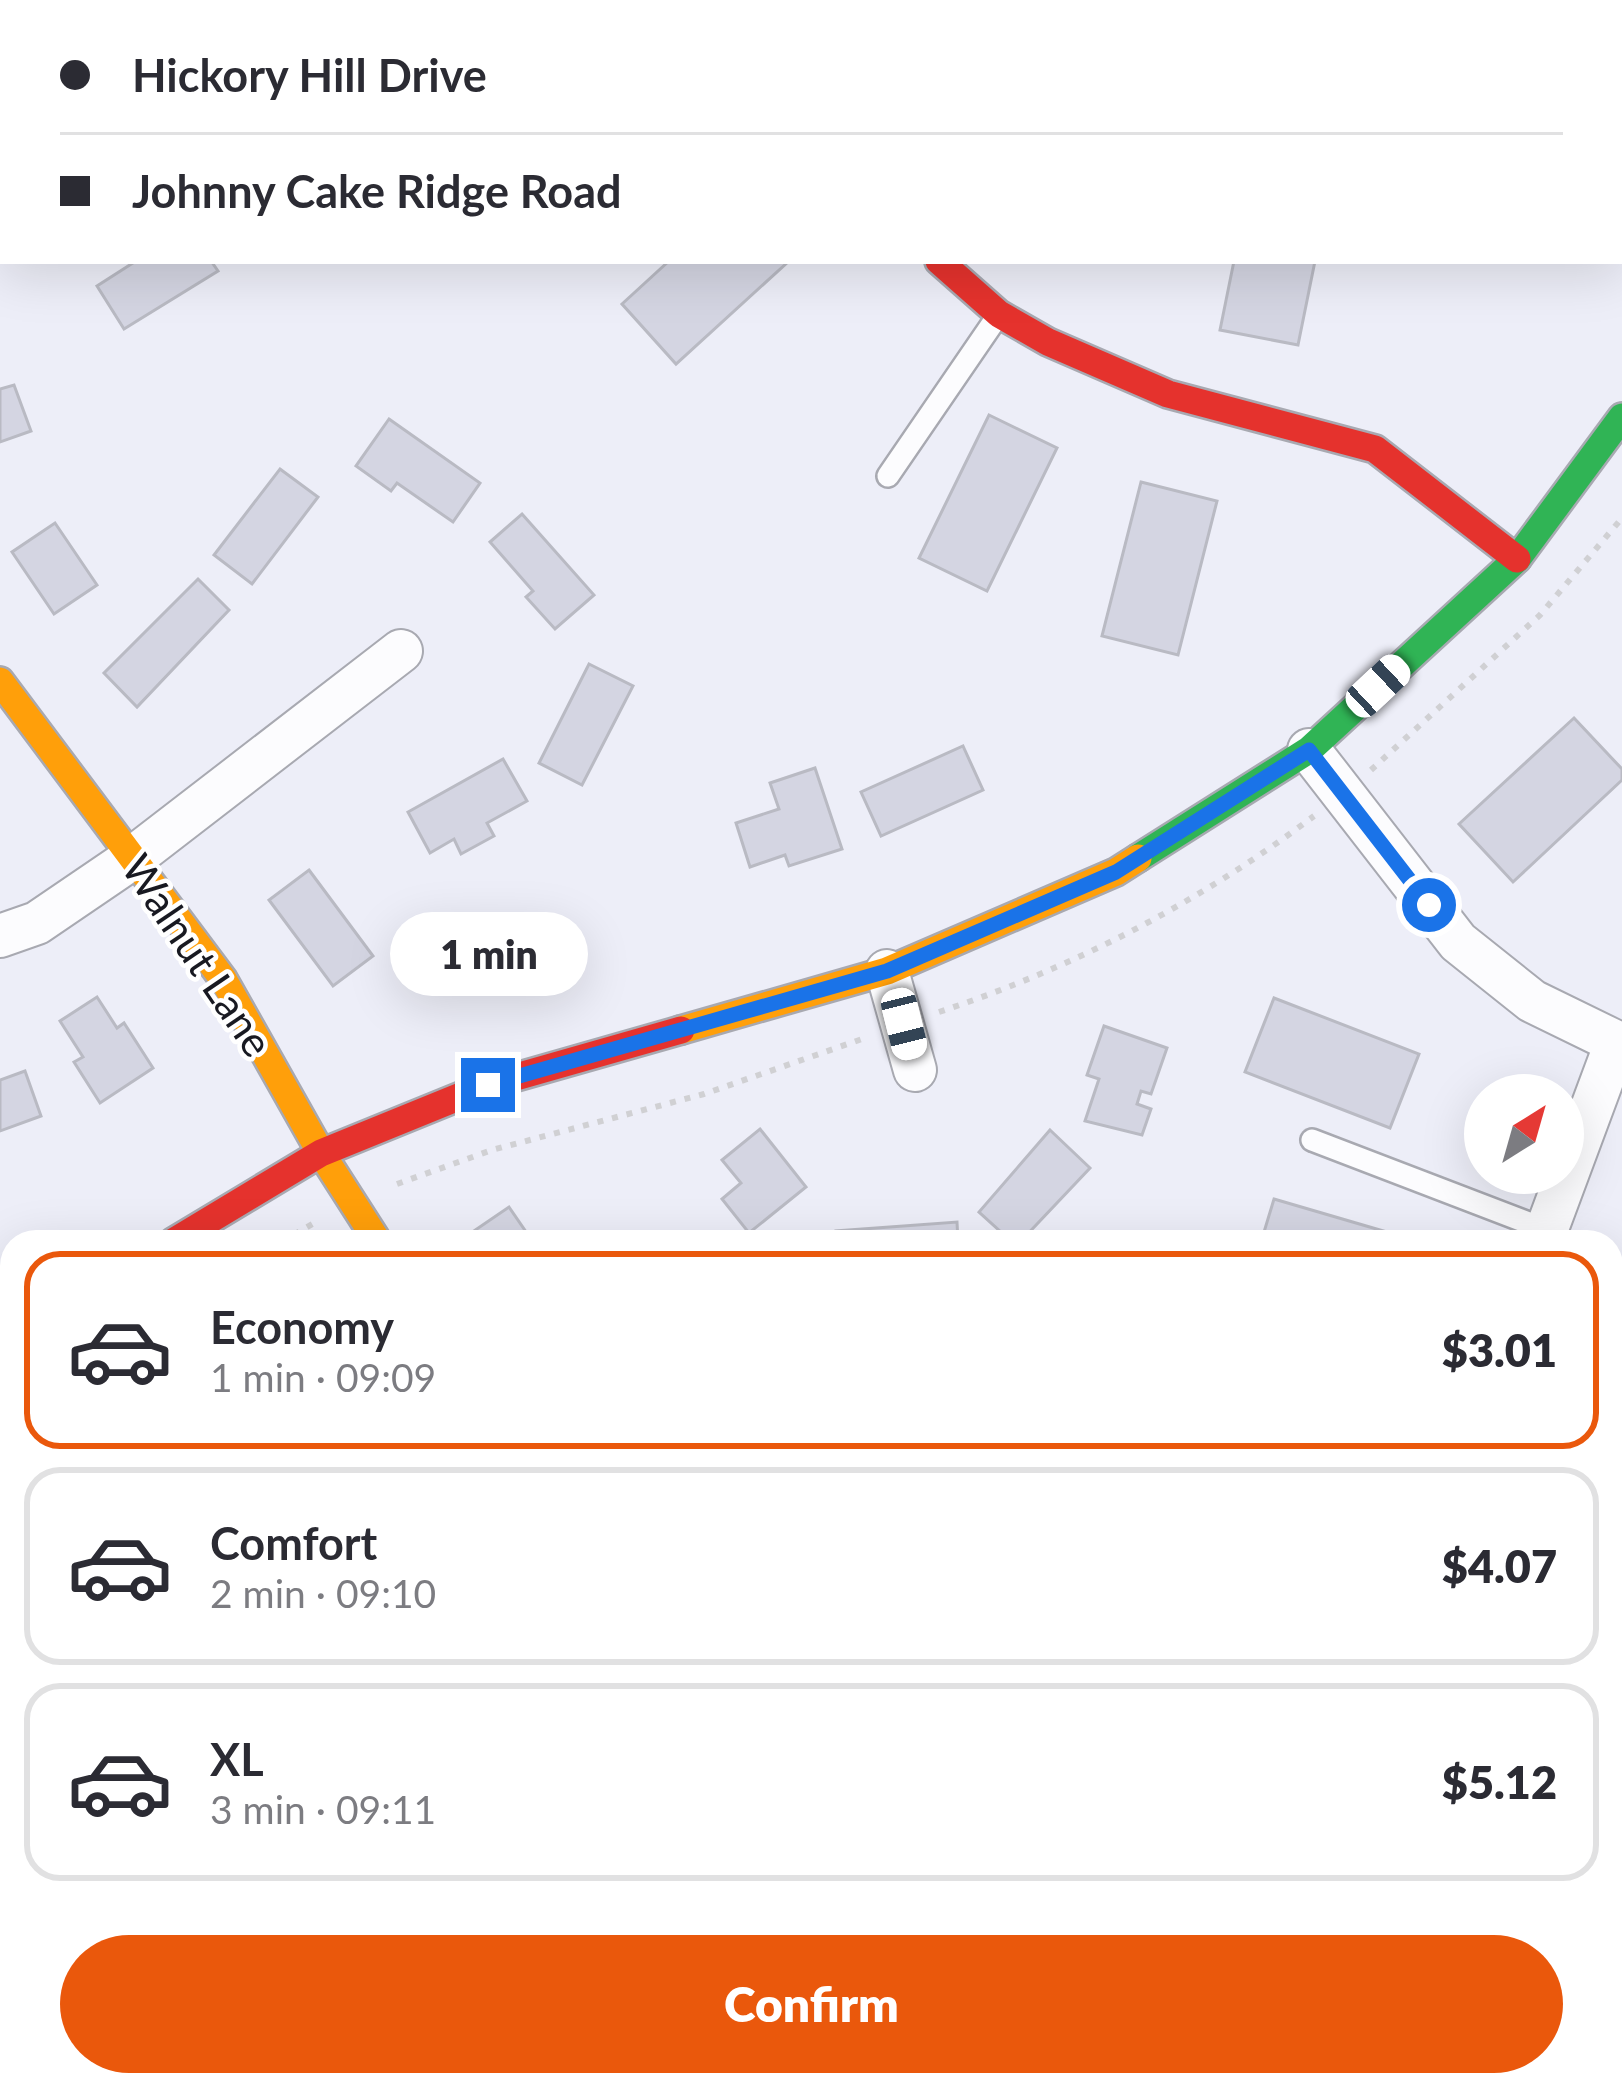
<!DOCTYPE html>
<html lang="en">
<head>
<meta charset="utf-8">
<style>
  :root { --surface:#fff; --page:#f7f7f7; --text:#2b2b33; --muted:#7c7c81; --line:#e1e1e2; --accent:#ea580c }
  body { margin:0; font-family:Lato,sans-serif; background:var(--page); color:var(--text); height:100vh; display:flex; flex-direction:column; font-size:45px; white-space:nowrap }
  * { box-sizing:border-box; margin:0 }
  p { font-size:39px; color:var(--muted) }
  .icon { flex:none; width:66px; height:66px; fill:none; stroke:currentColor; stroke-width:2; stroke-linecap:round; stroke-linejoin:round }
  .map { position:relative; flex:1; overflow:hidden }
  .panel { position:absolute; left:0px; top:1230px; width:1623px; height:867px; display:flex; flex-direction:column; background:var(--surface); border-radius:36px 36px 0 0; box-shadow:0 12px 48px #0002 }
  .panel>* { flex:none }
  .hud { position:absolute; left:0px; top:0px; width:1623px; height:264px; box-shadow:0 12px 48px #0002; display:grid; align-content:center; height:264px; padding:0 60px; background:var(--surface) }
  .needle { width:78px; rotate:37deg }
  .tools { position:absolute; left:1464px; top:1074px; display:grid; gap:24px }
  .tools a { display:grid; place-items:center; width:120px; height:120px; border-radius:50%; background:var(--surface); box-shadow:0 12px 48px #0002; font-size:60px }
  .end { position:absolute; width:54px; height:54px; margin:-27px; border:15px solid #1a73e8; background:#fff; box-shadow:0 0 0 6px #fff }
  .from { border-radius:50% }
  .bubble { position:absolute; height:84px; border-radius:42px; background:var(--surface); box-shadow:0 12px 48px #0002; font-size:39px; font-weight:800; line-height:84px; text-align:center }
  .car { position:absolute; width:36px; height:72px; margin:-36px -18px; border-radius:15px; box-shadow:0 0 9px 3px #0007; background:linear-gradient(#fff 24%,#345 0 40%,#fff 0 76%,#345 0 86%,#fff 0) }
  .hud b { display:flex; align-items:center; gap:42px; height:114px; font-size:45px }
  .hud b+b { border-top:3px solid var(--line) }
  .hud i { width:30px; height:30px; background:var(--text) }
  ul { padding:21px 0 0; list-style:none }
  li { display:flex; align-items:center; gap:36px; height:198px; margin:0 24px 18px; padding:0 36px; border:6px solid var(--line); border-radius:36px }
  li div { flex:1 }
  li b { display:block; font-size:45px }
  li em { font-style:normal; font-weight:800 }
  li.current { border-color:var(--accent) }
  li>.icon { width:108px; height:108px; stroke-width:1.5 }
  .action { display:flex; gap:24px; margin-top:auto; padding:24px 60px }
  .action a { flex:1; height:138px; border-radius:72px; background:var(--accent); color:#fff; font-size:48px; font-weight:800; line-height:138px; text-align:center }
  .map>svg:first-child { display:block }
  .building { fill:#d4d5e2; stroke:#b9bac3; stroke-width:3 }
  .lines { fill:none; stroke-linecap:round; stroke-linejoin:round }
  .lane-casing { stroke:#a8a9b1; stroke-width:26 }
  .street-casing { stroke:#a8a9b1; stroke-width:46 }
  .fast-casing { stroke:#a8a9b1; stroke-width:32 }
  .slow-casing { stroke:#a8a9b1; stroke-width:32 }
  .jam-casing { stroke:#a8a9b1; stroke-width:32 }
  .path { stroke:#d0d0d3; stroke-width:6; stroke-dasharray:6 9; stroke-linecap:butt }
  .lane { stroke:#fcfcfe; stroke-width:21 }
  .street { stroke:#fcfcfe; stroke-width:42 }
  .fast { stroke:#30b455; stroke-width:27 }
  .slow { stroke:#ff9f0a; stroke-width:27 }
  .jam { stroke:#e5322d; stroke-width:27 }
  .route { stroke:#1a73e8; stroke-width:15 }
  .labels { text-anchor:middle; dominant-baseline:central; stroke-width:9; stroke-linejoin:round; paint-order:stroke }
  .street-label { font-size:42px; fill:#181921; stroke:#fff }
</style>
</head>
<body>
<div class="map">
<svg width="1622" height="2096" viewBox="0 0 1622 2096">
  <rect width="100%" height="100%" fill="#edeef8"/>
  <g class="building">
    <polygon points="136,261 211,261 218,271 124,329 97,286"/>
    <polygon points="669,261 789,261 676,364 622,304"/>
    <polygon points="1234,261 1315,261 1298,345 1220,330"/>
    <polygon points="14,385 31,431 0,442 0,389"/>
    <polygon points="989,415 1057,448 987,591 919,558"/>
    <polygon points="389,419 480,483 453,522 397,483 391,491 356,466"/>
    <polygon points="280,469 318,497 252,584 214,555"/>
    <polygon points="1141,482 1217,501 1178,655 1102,636"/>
    <polygon points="522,514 594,595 555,629 526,597 533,591 490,542"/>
    <polygon points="55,523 97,585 54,614 12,552"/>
    <polygon points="198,579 229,610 137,707 104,673"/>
    <polygon points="589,664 633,686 582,785 539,763"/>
    <polygon points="1574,718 1622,769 1622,780 1513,882 1459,824"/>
    <polygon points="963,746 983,790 881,836 861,792"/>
    <polygon points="503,759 527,801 487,823 494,836 461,854 454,839 430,853 408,812"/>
    <polygon points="815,768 842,849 789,866 785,855 750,867 736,823 779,809 770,783"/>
    <polygon points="309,870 373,956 333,986 269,900"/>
    <polygon points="97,997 117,1028 124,1023 153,1068 100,1103 74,1062 83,1057 60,1021"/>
    <polygon points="1274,998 1419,1054 1390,1128 1245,1072"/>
    <polygon points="1104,1026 1167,1048 1151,1094 1141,1091 1137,1104 1151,1109 1142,1135 1085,1121 1099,1079 1087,1075"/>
    <polygon points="25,1071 41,1116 0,1131 0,1080"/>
    <polygon points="760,1129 806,1187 749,1233 722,1199 741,1183 722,1160"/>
    <polygon points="1050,1130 1090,1168 1020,1242 1012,1242 979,1212"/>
    <polygon points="1274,1199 1421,1242 1261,1242"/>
    <polygon points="509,1207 533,1242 469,1242 465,1237"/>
    <polygon points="957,1222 958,1242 837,1242 836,1231"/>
    <polygon points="1622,1431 1622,1514 1611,1517 1611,1435"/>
    <polygon points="1611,1783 1622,1790 1622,1869 1611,1886"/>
    <polygon points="1611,2074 1622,2084 1622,2096 1589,2096 1599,2085 1611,2085"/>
    <polygon points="753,2085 781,2085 788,2096 737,2096"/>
    <polygon points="1086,2085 1117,2085 1140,2096 1081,2096"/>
  </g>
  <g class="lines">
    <defs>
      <g id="lane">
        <polyline points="888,476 999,314"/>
        <polyline points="1312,1140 1547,1230"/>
      </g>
      <g id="street">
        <polyline points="0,239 3,237"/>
        <polyline points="1309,750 1458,942 1532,1001 1622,1045"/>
        <polyline points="0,936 37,923 134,857 401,651"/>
        <polyline points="887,971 915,1070"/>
        <polyline points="1542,1242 1616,1043"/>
        <polyline points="1611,1657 1622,1664"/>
        <polyline points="913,2085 922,2096"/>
      </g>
      <g id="fast">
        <polyline points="1138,858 1309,750 1517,559 1622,417"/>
        <polyline points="0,1398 12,1384"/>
        <polyline points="0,2026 12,2035"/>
        <polyline points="83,2085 99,2096"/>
      </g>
      <g id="slow">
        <polyline points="0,681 223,979 321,1153 378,1242"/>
        <polyline points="681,1030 887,971 1116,872 1138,858"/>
        <polyline points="0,1934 12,1943"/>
      </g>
      <g id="jam">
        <polyline points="939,261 999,314 1048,342 1168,394 1375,449 1517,559"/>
        <polyline points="173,1242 321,1153 488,1085 681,1030"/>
        <polyline points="208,2085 223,2096"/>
      </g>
    </defs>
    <use href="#lane" class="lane-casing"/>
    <use href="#street" class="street-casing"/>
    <use href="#fast" class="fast-casing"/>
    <use href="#slow" class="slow-casing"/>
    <use href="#jam" class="jam-casing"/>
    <g class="path">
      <polyline points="1371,770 1540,615 1622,518"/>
      <path d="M939,1012C1075,967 1200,902 1314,816"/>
      <polyline points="397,1184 492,1150 704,1094 865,1038"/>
      <polyline points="281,1242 314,1223"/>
      <polyline points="0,1493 12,1475"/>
      <polyline points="0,1866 12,1875"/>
      <polyline points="293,2085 307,2096"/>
      <polyline points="0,2086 15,2096"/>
    </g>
    <use href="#lane" class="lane"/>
    <use href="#street" class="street"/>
    <use href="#fast" class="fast"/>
    <use href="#slow" class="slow"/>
    <use href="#jam" class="jam"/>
  </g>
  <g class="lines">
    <polyline class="route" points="488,1085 887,971 1116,872 1309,750 1429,905"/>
  </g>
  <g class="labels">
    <g class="street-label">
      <text transform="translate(198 955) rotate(56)">Walnut Lane</text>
    </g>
  </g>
</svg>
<div class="tools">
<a><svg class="needle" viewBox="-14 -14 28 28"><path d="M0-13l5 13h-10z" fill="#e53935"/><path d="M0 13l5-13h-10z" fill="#7c7c81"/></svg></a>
</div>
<i class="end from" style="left:1429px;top:905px"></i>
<i class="end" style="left:488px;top:1085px"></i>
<div class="bubble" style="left:390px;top:912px;width:198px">1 min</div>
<i class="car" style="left:1378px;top:686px;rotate:47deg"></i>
<i class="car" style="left:904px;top:1024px;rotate:166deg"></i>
<div class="hud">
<b><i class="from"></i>Hickory Hill Drive</b>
<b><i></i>Johnny Cake Ridge Road</b>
</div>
<section class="panel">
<ul>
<li class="current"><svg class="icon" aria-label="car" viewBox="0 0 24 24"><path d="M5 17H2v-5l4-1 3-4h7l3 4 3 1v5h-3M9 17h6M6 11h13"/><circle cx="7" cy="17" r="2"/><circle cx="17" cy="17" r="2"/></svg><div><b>Economy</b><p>1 min · 09:09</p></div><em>$3.01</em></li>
<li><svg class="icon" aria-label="car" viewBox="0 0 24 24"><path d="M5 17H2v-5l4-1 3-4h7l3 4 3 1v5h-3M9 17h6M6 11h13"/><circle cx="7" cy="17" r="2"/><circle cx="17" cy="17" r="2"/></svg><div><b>Comfort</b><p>2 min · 09:10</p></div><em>$4.07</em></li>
<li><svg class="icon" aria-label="car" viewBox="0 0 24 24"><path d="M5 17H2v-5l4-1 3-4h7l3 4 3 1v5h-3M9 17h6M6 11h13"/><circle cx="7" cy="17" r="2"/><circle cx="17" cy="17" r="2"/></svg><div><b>XL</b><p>3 min · 09:11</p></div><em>$5.12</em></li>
</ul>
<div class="action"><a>Confirm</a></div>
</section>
</div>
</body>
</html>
